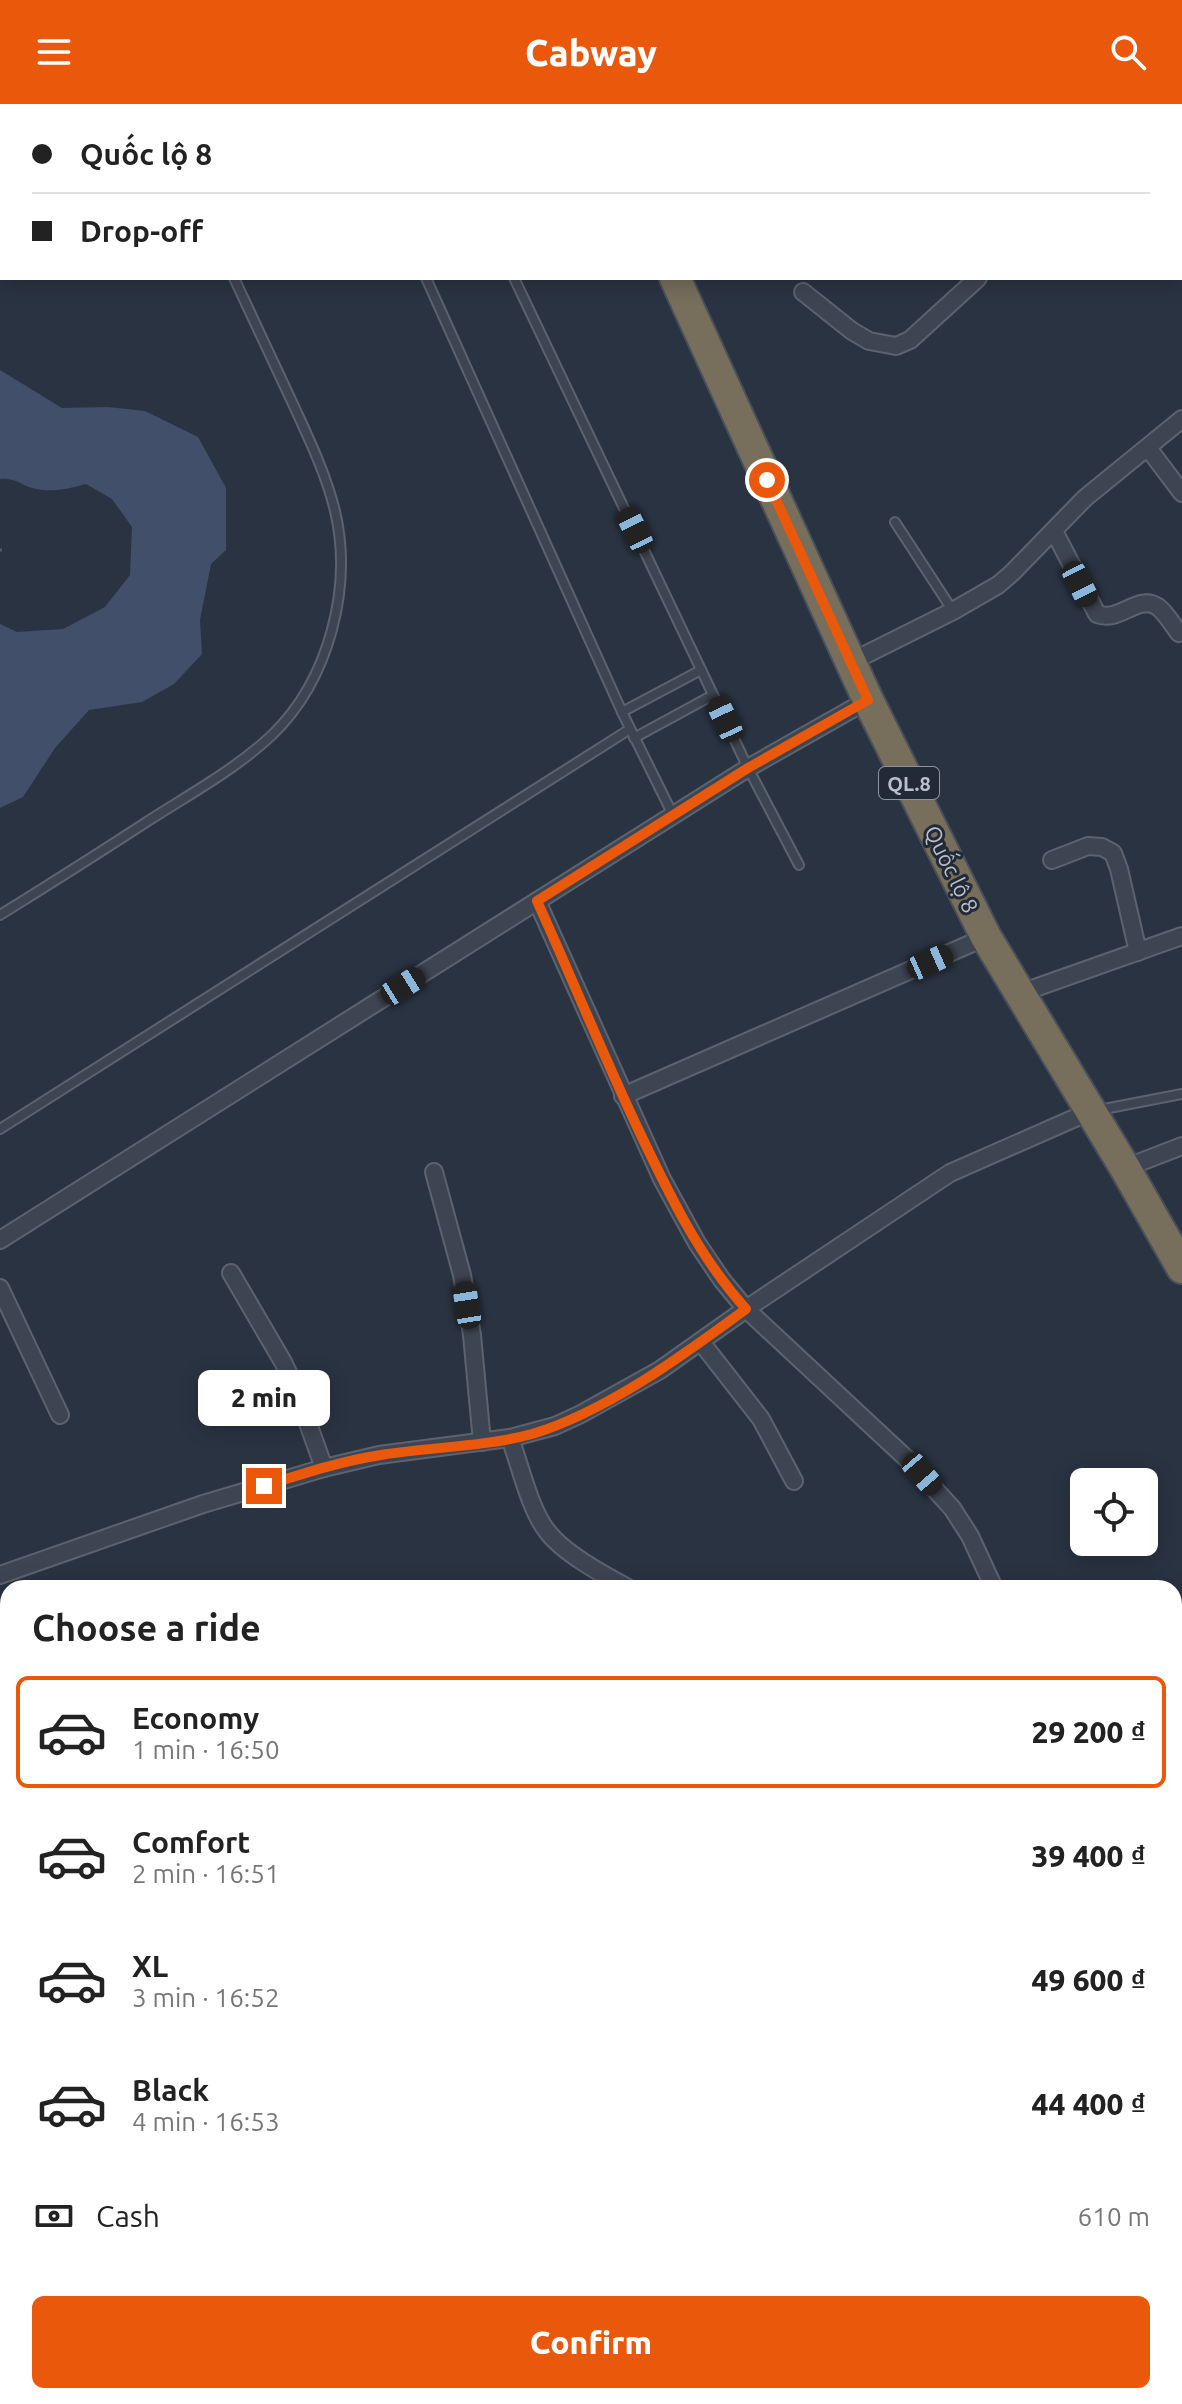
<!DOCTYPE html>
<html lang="en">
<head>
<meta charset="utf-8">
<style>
  :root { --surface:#fff; --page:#f2f2f2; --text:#222; --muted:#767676; --line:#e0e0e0; --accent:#ea580c }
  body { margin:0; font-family:Ubuntu,sans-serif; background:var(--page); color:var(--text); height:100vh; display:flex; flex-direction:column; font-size:30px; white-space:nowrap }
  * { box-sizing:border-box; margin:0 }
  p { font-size:26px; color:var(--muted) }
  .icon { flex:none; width:44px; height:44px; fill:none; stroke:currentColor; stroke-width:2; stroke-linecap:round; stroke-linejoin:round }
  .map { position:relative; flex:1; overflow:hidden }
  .panel { position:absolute; left:0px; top:1476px; width:1182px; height:824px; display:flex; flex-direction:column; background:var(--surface); border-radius:24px 24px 0 0; box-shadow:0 4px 20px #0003 }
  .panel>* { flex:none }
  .banner { position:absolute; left:0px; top:0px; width:1182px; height:176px; box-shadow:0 4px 20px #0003; display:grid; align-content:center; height:176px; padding:0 32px; background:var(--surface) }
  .fabs { position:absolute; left:1070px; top:1364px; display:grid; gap:16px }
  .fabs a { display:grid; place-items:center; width:88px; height:88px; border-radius:12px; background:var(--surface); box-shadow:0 4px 20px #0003; font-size:40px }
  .end { position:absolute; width:36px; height:36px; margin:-18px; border:10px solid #ea580c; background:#fff; box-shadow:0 0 0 4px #fff }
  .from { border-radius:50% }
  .bubble { position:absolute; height:56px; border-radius:12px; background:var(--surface); box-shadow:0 4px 20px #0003; font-size:26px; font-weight:800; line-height:56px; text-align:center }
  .car { position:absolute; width:24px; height:48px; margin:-24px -12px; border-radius:10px; box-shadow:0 0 6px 2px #0007; background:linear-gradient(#222 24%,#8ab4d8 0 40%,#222 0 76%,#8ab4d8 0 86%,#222 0) }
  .banner b { display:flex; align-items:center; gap:28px; height:76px; font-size:30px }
  .banner b+b { border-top:2px solid var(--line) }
  .banner i { width:20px; height:20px; background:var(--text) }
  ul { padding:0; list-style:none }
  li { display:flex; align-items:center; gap:24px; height:112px; margin:0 16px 12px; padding:0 16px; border:4px solid transparent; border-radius:12px }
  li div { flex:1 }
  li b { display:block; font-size:30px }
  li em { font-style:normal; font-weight:800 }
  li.active { border-color:var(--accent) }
  li>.icon { width:72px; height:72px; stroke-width:1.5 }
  h2 { padding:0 32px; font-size:36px; line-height:96px }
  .pay { display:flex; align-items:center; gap:20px; height:88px; padding:0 32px; font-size:30px }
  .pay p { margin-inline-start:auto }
  .primary-button { display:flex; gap:16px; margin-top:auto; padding:16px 32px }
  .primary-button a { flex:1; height:92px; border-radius:12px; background:var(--accent); color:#fff; font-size:32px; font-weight:800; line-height:92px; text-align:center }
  header { display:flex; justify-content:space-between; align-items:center; height:104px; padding:0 32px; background:var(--accent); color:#fff; font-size:36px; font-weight:800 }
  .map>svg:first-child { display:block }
  .water { fill:#414f6a }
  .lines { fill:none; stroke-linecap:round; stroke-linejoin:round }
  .lane-casing { stroke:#5c636f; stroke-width:12 }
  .street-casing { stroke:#5c636f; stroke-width:20 }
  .highway-casing { stroke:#48505c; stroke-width:34 }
  .path { stroke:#4c5e62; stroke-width:3; stroke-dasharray:6 6; stroke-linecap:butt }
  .lane { stroke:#3e4552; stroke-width:8 }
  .street { stroke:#3e4552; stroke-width:16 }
  .highway { stroke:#776e5b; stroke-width:30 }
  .route { stroke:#ea580c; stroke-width:10 }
  .labels { text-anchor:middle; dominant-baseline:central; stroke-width:6; stroke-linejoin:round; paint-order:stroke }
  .shield { fill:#222a37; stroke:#8d949f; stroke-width:2 }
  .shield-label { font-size:20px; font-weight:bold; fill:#bbc1cc }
  .street-label { font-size:22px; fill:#bbc1cc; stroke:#222a37 }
</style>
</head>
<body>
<header><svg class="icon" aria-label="menu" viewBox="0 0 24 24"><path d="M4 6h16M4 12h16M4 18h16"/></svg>Cabway<svg class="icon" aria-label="search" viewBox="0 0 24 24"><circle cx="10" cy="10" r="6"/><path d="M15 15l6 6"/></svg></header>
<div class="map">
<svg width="1182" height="2300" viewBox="0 0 1182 2300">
  <rect width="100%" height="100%" fill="#2a3342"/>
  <path class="water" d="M0,266L62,304L108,303L145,307L198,333L226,384V446L211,460L200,516L202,550L174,580L142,598L89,606L55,644L23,693L0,704V520L17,528L63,525L105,503L130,471L132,423L112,395L86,380C67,385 51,389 32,384C21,380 12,373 0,375Z"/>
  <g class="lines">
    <defs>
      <g id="lane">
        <polyline points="345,0 346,2"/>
        <polyline points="431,0 432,2"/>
        <polyline points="124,2 124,0"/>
        <polyline points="157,2 158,0"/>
        <polyline points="0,75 2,74"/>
        <polyline points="426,174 622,608 673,711"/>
        <polyline points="514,174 748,664 799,761"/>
        <polyline points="895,418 953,507"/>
        <polyline points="622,608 701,566"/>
        <polyline points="634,634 713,591"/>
        <path d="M0,811C50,780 99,749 148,717C190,690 236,665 272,631C329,576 353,483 335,407C326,370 309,335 293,300C273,258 254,216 234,174"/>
        <polyline points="1099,1006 1182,990"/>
        <polyline points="0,1025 630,625"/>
        <polyline points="0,1750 8,1745"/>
      </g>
      <g id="street">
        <polyline points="984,0 985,2"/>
        <polyline points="843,2 844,0"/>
        <polyline points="1180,46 1182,45"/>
        <polyline points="803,188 852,227 869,237 896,242 910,236 978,174"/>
        <polyline points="1148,344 1182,389"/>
        <path d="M1054,427L1097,510C1120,519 1138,489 1158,503C1166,509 1172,520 1179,529"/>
        <polyline points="851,558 953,507 998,481 1012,469 1085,394 1182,315"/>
        <polyline points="1052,756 1088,742 1102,743 1113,749 1119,765 1138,848"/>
        <polyline points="537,797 662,1075 697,1139 722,1176 746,1205 907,1355 952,1404 970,1432 994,1484"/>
        <polyline points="1018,890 1182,832"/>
        <polyline points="623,992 986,833"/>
        <polyline points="1125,1064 1182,1042"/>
        <polyline points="434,1068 462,1171 472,1231 482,1338"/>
        <polyline points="0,1136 748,664 868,596"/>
        <polyline points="231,1169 283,1258 295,1283 324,1364"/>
        <polyline points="0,1184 60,1311"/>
        <polyline points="701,1238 761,1315 794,1377"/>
        <path d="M510,1334C520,1361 530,1406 547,1427C563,1449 604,1471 628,1484"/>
        <polyline points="0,1471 203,1400 324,1364 379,1351 510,1334 555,1322 581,1310 660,1266 746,1205 950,1069 1091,1007"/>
        <polyline points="1174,1518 1182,1514"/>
        <polyline points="1174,1738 1182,1737"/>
        <polyline points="0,1874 8,1890"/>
        <polyline points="0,2164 8,2160"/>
        <polyline points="148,2292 152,2300"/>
        <polyline points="936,2292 939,2300"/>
        <polyline points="615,2300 618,2292"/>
      </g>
      <g id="highway">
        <polyline points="594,0 595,2"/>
        <polyline points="675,174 868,596 986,833 1125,1064 1182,1164"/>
      </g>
    </defs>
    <use href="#lane" class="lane-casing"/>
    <use href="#street" class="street-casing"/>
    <use href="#highway" class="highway-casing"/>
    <polyline class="path" points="0,446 2,446"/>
    <use href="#lane" class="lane"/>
    <use href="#street" class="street"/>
    <use href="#highway" class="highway"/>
  </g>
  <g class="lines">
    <path class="route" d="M264,1382C302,1370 341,1357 381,1351C430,1343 484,1343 532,1330C606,1308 685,1250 746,1205C699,1153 669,1090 639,1027C603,951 572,874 537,797L748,664L868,596L767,376"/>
  </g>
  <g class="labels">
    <rect class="shield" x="879" y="663" width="60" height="32" rx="6"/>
    <g class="shield-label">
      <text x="909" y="679">QL.8</text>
    </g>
    <g class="street-label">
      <text transform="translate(952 765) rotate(64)">Quốc lộ 8</text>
    </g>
  </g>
</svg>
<div class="fabs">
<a><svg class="icon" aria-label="locate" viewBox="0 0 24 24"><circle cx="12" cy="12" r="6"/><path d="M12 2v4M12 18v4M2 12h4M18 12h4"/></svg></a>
</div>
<i class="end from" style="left:767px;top:376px"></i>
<i class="end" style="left:264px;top:1382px"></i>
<div class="bubble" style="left:198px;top:1266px;width:132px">2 min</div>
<i class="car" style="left:635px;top:426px;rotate:334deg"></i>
<i class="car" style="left:1080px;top:480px;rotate:153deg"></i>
<i class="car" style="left:725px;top:615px;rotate:335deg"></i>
<i class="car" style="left:930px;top:858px;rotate:66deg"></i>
<i class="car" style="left:403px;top:882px;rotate:58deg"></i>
<i class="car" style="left:467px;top:1201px;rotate:351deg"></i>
<i class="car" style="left:922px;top:1370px;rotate:139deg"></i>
<div class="banner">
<b><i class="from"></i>Quốc lộ 8</b>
<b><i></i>Drop-off</b>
</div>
<section class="panel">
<h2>Choose a ride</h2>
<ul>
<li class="active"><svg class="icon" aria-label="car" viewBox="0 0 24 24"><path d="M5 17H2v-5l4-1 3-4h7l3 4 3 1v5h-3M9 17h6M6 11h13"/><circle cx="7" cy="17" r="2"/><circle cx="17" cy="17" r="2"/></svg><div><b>Economy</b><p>1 min · 16:50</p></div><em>29 200 ₫</em></li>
<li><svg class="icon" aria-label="car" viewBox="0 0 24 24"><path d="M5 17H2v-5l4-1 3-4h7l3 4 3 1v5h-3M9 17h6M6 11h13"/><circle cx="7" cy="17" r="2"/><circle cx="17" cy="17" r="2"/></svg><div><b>Comfort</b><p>2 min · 16:51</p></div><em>39 400 ₫</em></li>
<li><svg class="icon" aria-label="car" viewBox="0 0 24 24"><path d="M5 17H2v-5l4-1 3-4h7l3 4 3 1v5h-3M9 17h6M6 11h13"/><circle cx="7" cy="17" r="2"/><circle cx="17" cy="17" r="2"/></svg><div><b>XL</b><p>3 min · 16:52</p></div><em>49 600 ₫</em></li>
<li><svg class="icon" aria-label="car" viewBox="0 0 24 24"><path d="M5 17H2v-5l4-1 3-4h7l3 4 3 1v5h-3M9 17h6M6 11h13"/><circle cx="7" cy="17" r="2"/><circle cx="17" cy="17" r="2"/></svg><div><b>Black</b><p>4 min · 16:53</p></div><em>44 400 ₫</em></li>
</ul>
<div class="pay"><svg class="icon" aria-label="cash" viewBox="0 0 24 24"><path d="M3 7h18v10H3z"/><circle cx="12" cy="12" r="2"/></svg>Cash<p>610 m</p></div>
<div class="primary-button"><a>Confirm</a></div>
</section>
</div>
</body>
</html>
